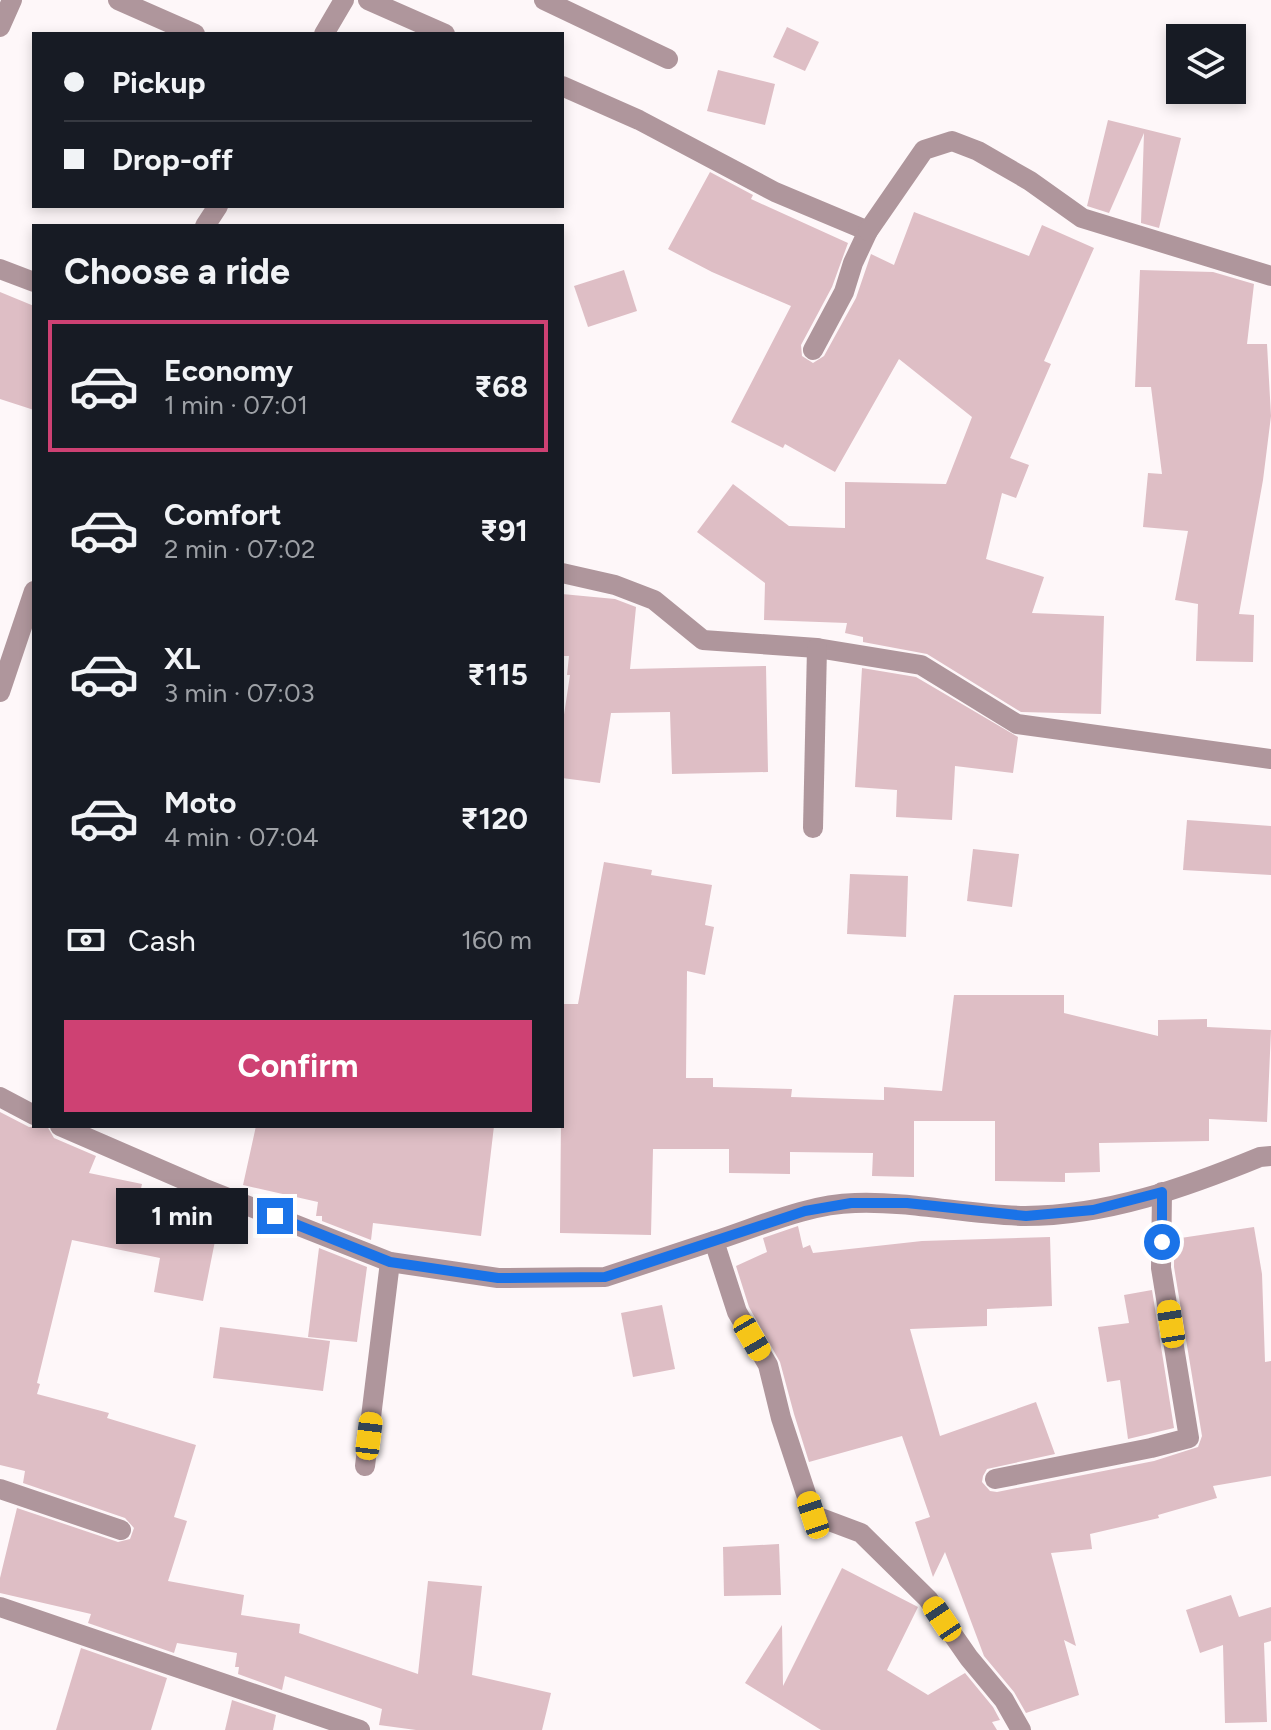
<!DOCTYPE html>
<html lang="en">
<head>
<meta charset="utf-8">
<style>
  :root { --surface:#171b24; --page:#20242c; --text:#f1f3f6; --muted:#9ea1a6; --line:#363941; --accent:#ce4173 }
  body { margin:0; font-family:Figtree,sans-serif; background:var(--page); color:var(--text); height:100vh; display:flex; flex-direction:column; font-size:30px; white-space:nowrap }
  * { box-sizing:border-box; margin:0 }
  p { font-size:26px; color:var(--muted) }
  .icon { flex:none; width:44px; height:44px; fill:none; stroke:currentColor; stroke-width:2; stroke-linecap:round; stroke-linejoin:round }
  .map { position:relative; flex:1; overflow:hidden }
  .drawer { position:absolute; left:32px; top:224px; width:532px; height:904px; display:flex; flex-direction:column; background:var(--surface); border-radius:0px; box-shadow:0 4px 12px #0003 }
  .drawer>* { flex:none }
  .top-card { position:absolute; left:32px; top:32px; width:532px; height:176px; border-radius:0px; box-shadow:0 4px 12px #0003; display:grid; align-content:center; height:176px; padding:0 32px; background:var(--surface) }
  .tools { position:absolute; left:1166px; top:24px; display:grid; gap:16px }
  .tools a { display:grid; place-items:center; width:80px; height:80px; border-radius:0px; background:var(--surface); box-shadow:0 4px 12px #0003; font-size:40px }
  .end { position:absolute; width:36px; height:36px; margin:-18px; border:10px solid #1a73e8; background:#fff; box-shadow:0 0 0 4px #fff }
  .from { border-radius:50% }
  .bubble { position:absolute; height:56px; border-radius:0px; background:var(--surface); box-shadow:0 4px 12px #0003; font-size:26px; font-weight:700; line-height:56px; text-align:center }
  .car { position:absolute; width:24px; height:48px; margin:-24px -12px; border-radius:10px; box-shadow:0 0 6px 2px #0007; background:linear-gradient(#f5c518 24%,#345 0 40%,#f5c518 0 76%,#345 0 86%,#f5c518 0) }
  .top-card b { display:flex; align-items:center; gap:28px; height:76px; font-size:30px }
  .top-card b+b { border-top:2px solid var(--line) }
  .top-card i { width:20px; height:20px; background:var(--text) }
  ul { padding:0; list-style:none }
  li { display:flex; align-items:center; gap:24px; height:132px; margin:0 16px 12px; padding:0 16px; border:4px solid transparent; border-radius:0px }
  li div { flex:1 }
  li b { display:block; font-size:30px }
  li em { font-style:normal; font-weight:700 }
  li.active { border-color:var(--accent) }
  li>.icon { width:72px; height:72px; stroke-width:1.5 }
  h2 { padding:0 32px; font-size:36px; line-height:96px }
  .pay { display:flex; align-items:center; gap:20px; height:88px; padding:0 32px; font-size:30px }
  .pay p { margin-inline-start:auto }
  .action { display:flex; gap:16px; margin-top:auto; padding:16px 32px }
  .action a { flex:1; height:92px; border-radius:0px; background:var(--accent); color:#fff; font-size:32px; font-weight:700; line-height:92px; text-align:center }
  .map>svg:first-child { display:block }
  .building { fill:#debec5 }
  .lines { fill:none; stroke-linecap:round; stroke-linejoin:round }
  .minor { stroke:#af969c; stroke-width:20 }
  .route { stroke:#1a73e8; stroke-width:10 }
</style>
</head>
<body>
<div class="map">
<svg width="1271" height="1730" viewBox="0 0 1271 1730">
  <rect width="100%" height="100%" fill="#fef7f9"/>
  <g class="building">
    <polygon points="787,27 819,42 805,71 773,57"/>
    <polygon points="718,70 775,84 765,125 707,111"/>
    <polygon points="1108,120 1181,138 1159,228 1141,223 1144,133 1109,213 1087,206"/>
    <polygon points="710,172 753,195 751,199 848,243 832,287 801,345 802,356 813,363 824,356 856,298 871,254 894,265 914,212 1029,256 1042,225 1094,248 1044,361 1051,364 1010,458 1029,465 1016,498 1002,493 986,559 1044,577 1032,613 1104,616 1101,714 1021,712 927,654 863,642 863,637 845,633 847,623 764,620 765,583 697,532 733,484 789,526 845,528 845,482 946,484 972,417 899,359 835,472 785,444 783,448 731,422 791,306 712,272 668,249"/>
    <polygon points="624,270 637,311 588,327 574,286"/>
    <polygon points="1140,270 1213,272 1254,284 1247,344 1267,344 1271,416 1263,480 1239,614 1254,615 1253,662 1196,661 1198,604 1175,600 1188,531 1143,527 1148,473 1162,474 1151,387 1135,387"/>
    <polygon points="0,292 34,306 34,410 0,399"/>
    <polygon points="562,594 615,599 636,607 630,669 766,666 768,772 672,774 670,712 611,713 600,783 562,778 562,728 570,675 567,675 569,656 562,656"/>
    <polygon points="862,668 916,677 1018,737 1013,773 955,766 952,820 896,817 897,790 855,787"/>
    <polygon points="1187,820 1271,826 1271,875 1183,870"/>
    <polygon points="973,849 1019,854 1012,907 967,901"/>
    <polygon points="604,862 652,870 651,875 712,885 705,925 714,927 705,975 687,971 686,1078 713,1078 713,1087 792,1089 791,1097 884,1100 884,1087 942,1091 954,995 1064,995 1064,1013 1158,1036 1158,1020 1207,1019 1207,1027 1271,1030 1267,1122 1209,1119 1209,1141 1099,1143 1100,1172 1065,1173 1065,1182 995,1181 995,1121 914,1121 914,1177 872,1176 873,1153 790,1152 790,1174 729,1173 729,1149 653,1149 651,1235 560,1233 562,1004 578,1004"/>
    <polygon points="850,874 908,876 906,937 847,934"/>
    <polygon points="0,1112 29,1127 47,1126 54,1138 96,1156 89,1173 142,1184 135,1216 217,1231 203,1301 154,1292 160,1258 72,1240 37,1383 40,1384 37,1394 109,1413 107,1418 196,1445 174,1517 187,1521 168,1581 244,1595 241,1615 300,1624 299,1633 418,1674 428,1581 482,1586 472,1675 551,1693 542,1730 416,1730 379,1725 382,1709 285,1676 282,1690 238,1674 239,1667 235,1667 237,1653 177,1643 174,1653 88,1623 91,1614 0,1593 0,1578 17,1508 118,1542 130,1539 134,1528 125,1518 23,1483 25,1471 0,1465"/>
    <polygon points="256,1126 494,1126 481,1236 373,1223 371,1240 322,1221 322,1216 316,1216 318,1202 243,1185"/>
    <polygon points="798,1226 803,1248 810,1245 813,1253 922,1241 1050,1237 1052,1306 987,1309 987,1326 910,1329 940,1436 1036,1402 1055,1454 987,1469 983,1476 982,1482 990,1491 997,1492 1154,1461 1198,1447 1202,1436 1174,1267 1174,1239 1254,1227 1262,1274 1265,1362 1271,1361 1271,1476 1213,1486 1217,1498 1158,1515 1159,1518 1090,1534 1092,1549 1051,1553 1076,1646 1064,1640 1079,1695 1026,1713 1014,1692 984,1656 945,1552 933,1577 915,1522 930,1517 902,1436 809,1462 794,1414 780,1362 749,1307 736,1266 767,1252 763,1238"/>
    <polygon points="319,1248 367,1267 357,1342 308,1337"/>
    <polygon points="1152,1290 1174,1428 1128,1439 1120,1380 1107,1382 1098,1327 1129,1323 1124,1295"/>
    <polygon points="662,1305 675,1369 633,1377 621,1313"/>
    <polygon points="220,1327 330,1341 323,1391 213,1378"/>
    <polygon points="779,1544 781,1595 724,1596 723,1547"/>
    <polygon points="842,1568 918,1607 887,1670 928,1695 965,1673 993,1707 1000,1720 992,1722 997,1730 821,1730 745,1683 782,1625 783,1686"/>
    <polygon points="1231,1595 1239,1617 1271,1607 1271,1641 1264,1643 1267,1722 1225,1723 1223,1645 1200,1653 1186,1610"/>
    <polygon points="81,1648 167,1678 151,1730 56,1730"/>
    <polygon points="232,1700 276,1715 273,1730 225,1730"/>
  </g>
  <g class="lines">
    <g class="minor">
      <polyline points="118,0 195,34"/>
      <polyline points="368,0 445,34"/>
      <polyline points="544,0 668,59"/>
      <polyline points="0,27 12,0"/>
      <polyline points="324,34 344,0"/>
      <polyline points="562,86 639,120 775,192 868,231 853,263 844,292 813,350"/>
      <polyline points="205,226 218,206"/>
      <polyline points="868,231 924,150 952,141 978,151 1030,181 1082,218 1271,276"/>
      <polyline points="0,269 34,282"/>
      <polyline points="562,573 615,585 654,600 703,640 817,648 921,665 1017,724 1271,759"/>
      <polyline points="0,692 34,591"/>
      <polyline points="813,828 817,648"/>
      <polyline points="0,1097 34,1115"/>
      <polyline points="60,1126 203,1188 390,1262 498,1278 605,1277 714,1241"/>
      <polyline points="365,1466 390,1262"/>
      <polyline points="995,1479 1151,1448 1189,1438 1161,1268 1162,1192"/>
      <polyline points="0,1489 121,1530"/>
      <polyline points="0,1607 360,1730"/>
      <path d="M1021,1730L1004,1700L969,1658L928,1599L861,1533L813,1515L781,1418L768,1365L737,1312L714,1241C758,1227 807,1204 855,1203C912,1201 968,1215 1025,1216C1106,1216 1187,1187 1260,1157L1271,1156"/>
    </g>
  </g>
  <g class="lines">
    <polyline class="route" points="275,1216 390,1262 498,1278 605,1277 805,1211 851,1203 907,1203 1026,1216 1093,1210 1162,1192 1162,1242"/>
  </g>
</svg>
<div class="tools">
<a><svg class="icon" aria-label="layers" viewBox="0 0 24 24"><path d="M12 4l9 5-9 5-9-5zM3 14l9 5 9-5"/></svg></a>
</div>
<i class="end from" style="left:1162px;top:1242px"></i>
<i class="end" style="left:275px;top:1216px"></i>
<div class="bubble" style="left:116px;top:1188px;width:132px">1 min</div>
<i class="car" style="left:1171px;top:1324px;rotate:351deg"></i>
<i class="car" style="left:752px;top:1338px;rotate:150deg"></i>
<i class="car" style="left:369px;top:1436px;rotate:7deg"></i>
<i class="car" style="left:813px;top:1515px;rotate:342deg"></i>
<i class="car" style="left:942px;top:1619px;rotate:326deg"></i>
<div class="top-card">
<b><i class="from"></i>Pickup</b>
<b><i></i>Drop-off</b>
</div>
<section class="drawer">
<h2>Choose a ride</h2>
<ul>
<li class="active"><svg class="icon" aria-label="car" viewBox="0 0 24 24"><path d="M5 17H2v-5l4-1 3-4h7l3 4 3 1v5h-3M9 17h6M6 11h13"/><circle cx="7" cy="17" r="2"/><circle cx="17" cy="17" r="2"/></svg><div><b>Economy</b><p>1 min · 07:01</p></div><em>₹68</em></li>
<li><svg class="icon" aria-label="car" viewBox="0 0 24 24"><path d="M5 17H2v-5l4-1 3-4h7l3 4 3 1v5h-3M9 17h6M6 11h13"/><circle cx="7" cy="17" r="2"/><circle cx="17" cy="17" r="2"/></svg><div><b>Comfort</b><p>2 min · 07:02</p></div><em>₹91</em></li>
<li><svg class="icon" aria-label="car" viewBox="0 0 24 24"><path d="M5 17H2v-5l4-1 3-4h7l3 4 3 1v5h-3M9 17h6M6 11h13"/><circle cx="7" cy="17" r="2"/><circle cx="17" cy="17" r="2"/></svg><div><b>XL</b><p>3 min · 07:03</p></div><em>₹115</em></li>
<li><svg class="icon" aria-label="car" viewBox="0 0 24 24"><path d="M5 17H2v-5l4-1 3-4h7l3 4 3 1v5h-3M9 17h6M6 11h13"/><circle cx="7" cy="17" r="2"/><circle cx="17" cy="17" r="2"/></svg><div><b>Moto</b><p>4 min · 07:04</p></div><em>₹120</em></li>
</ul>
<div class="pay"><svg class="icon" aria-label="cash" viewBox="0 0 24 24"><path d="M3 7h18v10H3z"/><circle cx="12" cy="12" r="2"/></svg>Cash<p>160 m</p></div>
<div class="action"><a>Confirm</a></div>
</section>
</div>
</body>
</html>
